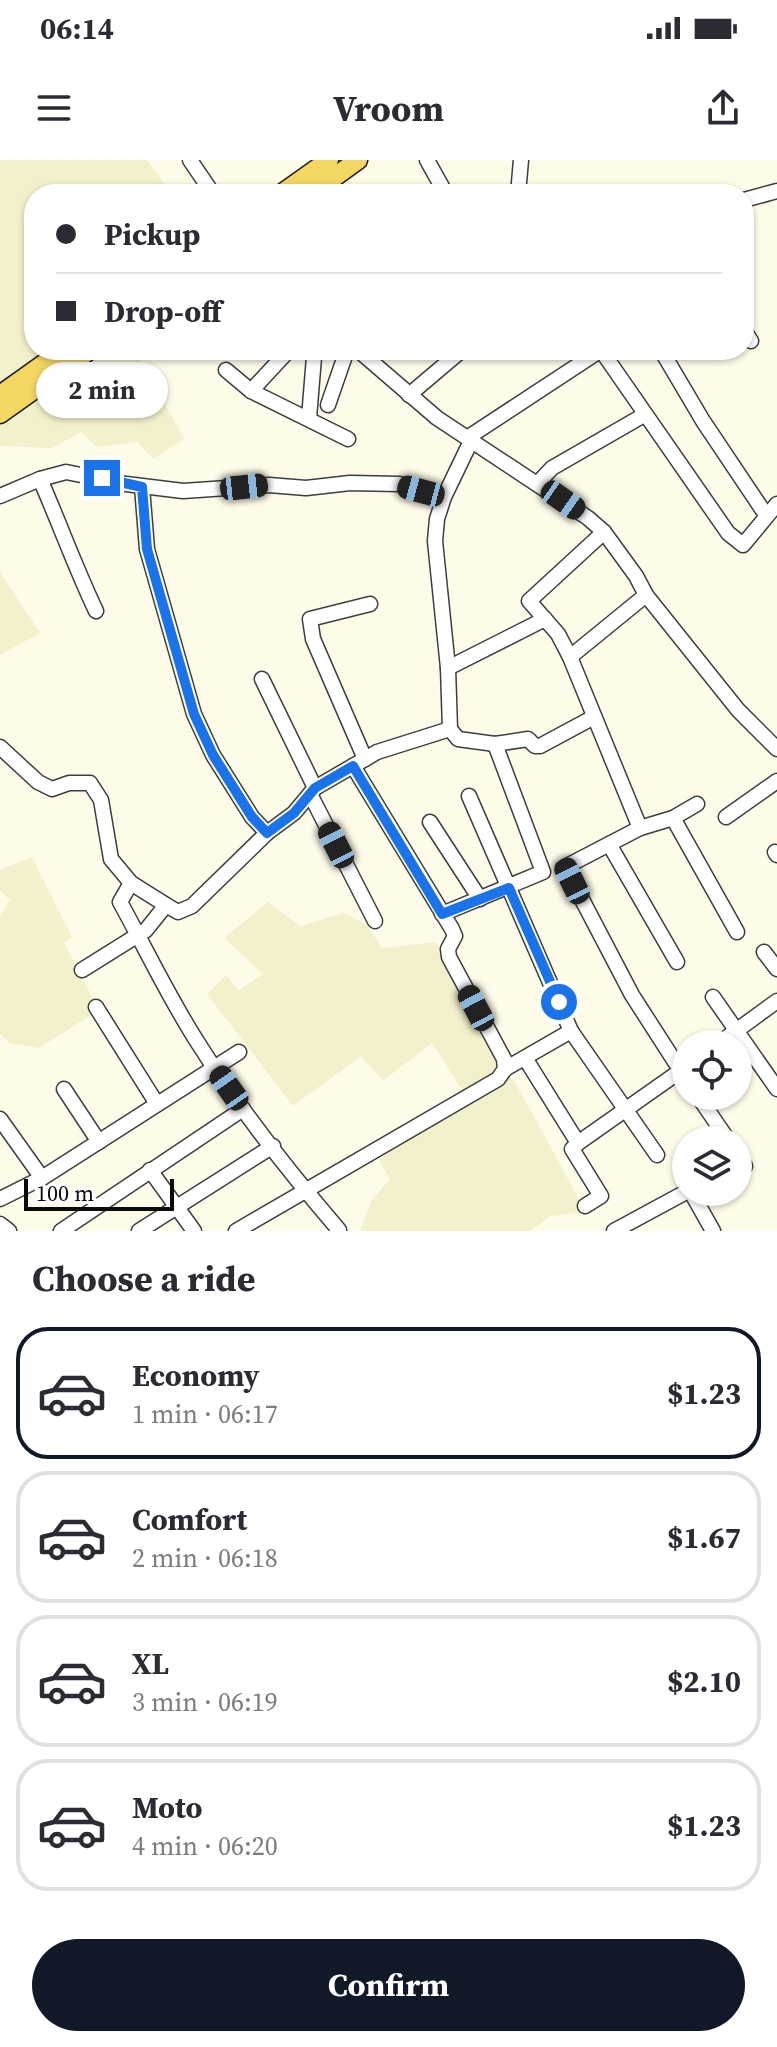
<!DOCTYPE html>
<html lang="en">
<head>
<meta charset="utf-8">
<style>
  :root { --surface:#fff; --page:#f2f2f3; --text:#2b2b33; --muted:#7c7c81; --line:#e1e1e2; --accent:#111827 }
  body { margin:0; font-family:"Source Serif 4",serif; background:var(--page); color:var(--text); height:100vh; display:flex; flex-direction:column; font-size:30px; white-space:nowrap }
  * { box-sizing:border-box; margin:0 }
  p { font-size:26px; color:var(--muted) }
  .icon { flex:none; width:44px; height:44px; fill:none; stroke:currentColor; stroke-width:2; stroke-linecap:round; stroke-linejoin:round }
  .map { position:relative; height:1071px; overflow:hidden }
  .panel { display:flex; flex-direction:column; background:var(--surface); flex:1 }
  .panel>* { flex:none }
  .guide { position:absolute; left:24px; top:24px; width:730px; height:176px; border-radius:32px; box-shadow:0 2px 6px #0004; display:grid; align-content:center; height:176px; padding:0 32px; background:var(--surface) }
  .controls { position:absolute; left:672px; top:870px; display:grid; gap:16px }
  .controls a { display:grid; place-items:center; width:80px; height:80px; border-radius:50%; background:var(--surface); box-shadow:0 2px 6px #0004; font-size:40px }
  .scale { position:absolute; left:24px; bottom:20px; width:150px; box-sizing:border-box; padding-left:8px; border:4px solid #0b0b0b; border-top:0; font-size:22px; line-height:28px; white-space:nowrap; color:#0b0b0b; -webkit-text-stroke:6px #fff; paint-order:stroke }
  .end { position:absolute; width:36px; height:36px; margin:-18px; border:10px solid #1a73e8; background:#fff; box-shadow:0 0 0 4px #fff }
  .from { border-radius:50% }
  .bubble { position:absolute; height:56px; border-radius:28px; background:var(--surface); box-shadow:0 2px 6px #0004; font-size:26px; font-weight:700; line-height:56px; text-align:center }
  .car { position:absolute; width:24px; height:48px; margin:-24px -12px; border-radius:10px; box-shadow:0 0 6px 2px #0007; background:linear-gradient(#222 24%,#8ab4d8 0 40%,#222 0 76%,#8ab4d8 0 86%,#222 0) }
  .guide b { display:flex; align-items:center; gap:28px; height:76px; font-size:30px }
  .guide b+b { border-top:2px solid var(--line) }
  .guide i { width:20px; height:20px; background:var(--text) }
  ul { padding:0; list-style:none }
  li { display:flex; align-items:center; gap:24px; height:132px; margin:0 16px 12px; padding:0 16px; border:4px solid var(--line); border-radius:32px }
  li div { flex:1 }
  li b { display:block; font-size:30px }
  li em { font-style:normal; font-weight:700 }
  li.selected { border-color:var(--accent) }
  li>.icon { width:72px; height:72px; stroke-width:1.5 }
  h2 { padding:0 32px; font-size:36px; line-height:96px }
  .action { display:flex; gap:16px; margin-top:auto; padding:16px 32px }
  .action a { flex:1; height:92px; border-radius:48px; background:var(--accent); color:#fff; font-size:32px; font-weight:700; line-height:92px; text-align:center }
  .status { display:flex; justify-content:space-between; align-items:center; height:56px; padding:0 40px; background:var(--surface); direction:ltr }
  .status svg { height:22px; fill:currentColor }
  header { display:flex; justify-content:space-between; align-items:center; height:104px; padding:0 32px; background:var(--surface); font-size:36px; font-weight:700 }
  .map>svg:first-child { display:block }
  .farmland { fill:#f3f1cb }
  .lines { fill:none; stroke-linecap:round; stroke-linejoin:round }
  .minor-casing { stroke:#3e3e3e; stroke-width:17 }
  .major-casing { stroke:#1c1c1c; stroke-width:21 }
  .minor { stroke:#fff; stroke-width:14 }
  .major { stroke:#f4d663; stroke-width:18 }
  .route { stroke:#1a73e8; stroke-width:10 }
</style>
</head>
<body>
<div class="status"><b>06:14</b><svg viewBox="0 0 49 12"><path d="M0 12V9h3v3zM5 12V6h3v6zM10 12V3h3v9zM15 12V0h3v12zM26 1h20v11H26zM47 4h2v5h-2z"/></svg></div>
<header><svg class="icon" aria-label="menu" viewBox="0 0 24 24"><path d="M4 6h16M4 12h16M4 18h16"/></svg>Vroom<svg class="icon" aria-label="share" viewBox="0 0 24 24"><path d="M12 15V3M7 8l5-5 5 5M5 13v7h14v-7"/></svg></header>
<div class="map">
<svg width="777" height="1071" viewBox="0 0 777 1071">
  <rect width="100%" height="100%" fill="#fefbe9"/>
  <g class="farmland">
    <polygon points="0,0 147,0 172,34 34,34 34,190 147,190 139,196 184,279 153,299 137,282 97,287 81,272 52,288 0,286"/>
    <polygon points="0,412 40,473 0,495"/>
    <polygon points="32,697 72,777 64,783 99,850 39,888 10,883 0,874 0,756 10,740 0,731 0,710"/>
    <polygon points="268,742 300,766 344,753 367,765 382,788 436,782 505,912 515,922 586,1052 550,1056 530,1071 360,1071 372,1040 390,1019 378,999 470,942 432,883 383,921 361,896 293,946 207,834 226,815 239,830 263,814 224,778"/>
  </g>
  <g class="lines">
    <defs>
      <g id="minor">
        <polyline points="190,0 213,34"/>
        <polyline points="427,0 446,34"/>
        <polyline points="518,34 521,0"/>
        <polyline points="744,40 777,31"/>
        <polyline points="744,170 751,181"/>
        <polyline points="358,190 437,258 588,358 604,372 636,416 646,435 738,550 777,589"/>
        <polyline points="661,190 703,261 766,355"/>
        <polyline points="226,210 251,231 348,279"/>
        <polyline points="251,231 289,190"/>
        <polyline points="409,235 462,190"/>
        <polyline points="328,245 347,190"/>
        <polyline points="309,258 314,197"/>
        <polyline points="467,278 601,190 728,373 743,385 777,344"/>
        <polyline points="471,281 444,337 437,359 435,381 448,508 450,569 458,579 495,584 528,579 535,586 540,586 594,557"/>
        <path d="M40,319C59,362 75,407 96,451"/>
        <polyline points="538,323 552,308 644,255"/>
        <polyline points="142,327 147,389 194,554 213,595 252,657 267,673"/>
        <polyline points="0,336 40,319 66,312 126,324 183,331 269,325 306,328 350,323 399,324 444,337"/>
        <polyline points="604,372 529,441 558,474 570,497 640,668"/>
        <polyline points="570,497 646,435"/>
        <polyline points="448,508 545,459"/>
        <polyline points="262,519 315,628"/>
        <polyline points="0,587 38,622 52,629 69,623 90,623 101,640 111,699 131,723 166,745"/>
        <polyline points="365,599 313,479 310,459 370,444"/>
        <polyline points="310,634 375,761"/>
        <polyline points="469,636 571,871"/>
        <polyline points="726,657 777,621"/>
        <polyline points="673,658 737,772"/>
        <polyline points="430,662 480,739"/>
        <polyline points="609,684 677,802"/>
        <polyline points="775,692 777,695"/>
        <path d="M131,723L120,742C146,789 169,838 198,883C239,948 288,1011 339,1070L337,1071"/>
        <polyline points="442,754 543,712 495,584"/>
        <polyline points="764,792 777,809"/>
        <polyline points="82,810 146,770 166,745 178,752 192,746 267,673 294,653 315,628 377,592 450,569"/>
        <polyline points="713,837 777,929"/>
        <polyline points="96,847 157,944"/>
        <polyline points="718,884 777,841"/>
        <polyline points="525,898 578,983 686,907"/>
        <polyline points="505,909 571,871 657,995"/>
        <polyline points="686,919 632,835 565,707 640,668 673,658 697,644"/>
        <polyline points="64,929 99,982"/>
        <polyline points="698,936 728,980"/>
        <polyline points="0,959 42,1018"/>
        <polyline points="578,983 572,989 601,1036 585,1046"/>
        <polyline points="738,996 745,1006"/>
        <polyline points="150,1010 194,1071"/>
        <polyline points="691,1032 713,1071"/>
        <polyline points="0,1039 42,1018 239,892"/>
        <polyline points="0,1064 9,1071"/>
        <polyline points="61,1071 243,949"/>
        <polyline points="139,1071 273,986"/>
        <polyline points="236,1071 498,919 505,909 504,899 449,797 448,789 455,776 452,769 353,606"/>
        <polyline points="614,1071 686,1032"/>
      </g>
      <g id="major">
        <polyline points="281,34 329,0"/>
        <polyline points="311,34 358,0"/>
        <polyline points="0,235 63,190"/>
        <polyline points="0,254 90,190"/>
      </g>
    </defs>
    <use href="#minor" class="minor-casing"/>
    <use href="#major" class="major-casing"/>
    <use href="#minor" class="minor"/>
    <use href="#major" class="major"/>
  </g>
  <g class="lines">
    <polyline class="route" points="102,318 142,327 147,389 194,554 213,595 252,657 267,673 294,653 315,628 353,606 442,754 509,728 559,842"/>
  </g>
</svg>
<div class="controls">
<a><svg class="icon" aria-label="locate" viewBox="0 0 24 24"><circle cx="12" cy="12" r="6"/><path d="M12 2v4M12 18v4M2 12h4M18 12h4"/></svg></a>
<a><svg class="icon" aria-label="layers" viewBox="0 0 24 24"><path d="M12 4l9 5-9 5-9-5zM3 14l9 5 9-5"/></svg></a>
</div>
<div class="scale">100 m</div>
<i class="end from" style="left:559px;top:842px"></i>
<i class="end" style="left:102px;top:318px"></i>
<div class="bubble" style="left:36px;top:202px;width:132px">2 min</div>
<i class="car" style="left:244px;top:327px;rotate:84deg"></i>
<i class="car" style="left:421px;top:331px;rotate:285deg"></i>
<i class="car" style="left:563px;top:340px;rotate:125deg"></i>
<i class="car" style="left:336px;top:685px;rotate:333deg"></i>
<i class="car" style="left:572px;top:721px;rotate:334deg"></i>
<i class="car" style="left:476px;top:848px;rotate:332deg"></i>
<i class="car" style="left:229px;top:928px;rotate:325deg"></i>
<div class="guide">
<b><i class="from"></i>Pickup</b>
<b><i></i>Drop-off</b>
</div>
</div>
<section class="panel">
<h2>Choose a ride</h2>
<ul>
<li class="selected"><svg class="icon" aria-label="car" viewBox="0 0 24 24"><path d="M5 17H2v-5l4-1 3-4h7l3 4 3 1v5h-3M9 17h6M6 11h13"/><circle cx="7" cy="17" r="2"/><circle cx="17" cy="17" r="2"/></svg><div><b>Economy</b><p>1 min · 06:17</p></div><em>$1.23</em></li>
<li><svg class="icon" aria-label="car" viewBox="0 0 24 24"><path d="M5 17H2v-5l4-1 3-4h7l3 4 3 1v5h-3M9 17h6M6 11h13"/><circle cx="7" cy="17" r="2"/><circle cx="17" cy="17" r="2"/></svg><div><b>Comfort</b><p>2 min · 06:18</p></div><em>$1.67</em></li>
<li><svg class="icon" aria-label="car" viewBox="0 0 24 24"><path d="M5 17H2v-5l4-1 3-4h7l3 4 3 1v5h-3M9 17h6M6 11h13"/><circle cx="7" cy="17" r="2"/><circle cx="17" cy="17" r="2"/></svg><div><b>XL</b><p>3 min · 06:19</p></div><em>$2.10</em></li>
<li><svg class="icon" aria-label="car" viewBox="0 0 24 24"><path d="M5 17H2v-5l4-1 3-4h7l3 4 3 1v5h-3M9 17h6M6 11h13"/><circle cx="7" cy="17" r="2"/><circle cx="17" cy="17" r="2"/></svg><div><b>Moto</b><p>4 min · 06:20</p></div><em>$1.23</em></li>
</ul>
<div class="action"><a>Confirm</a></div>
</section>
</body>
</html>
